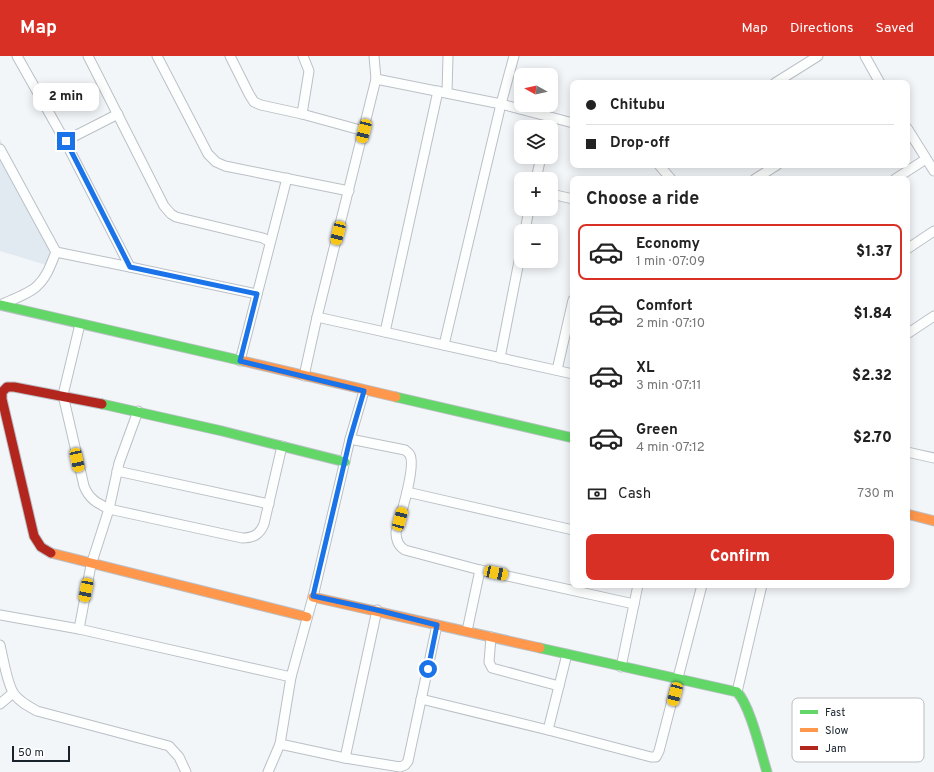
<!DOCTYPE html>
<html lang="en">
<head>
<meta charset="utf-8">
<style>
  :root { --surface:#fff; --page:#f6f6f6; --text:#222; --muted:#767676; --line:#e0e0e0; --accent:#d93025 }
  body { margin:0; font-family:Overpass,sans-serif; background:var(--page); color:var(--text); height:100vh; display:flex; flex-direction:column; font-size:15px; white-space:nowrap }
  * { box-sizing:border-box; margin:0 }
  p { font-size:13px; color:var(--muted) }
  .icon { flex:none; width:22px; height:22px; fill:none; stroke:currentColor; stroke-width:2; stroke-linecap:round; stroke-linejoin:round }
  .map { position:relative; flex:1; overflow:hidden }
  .sheet { position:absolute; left:570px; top:120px; width:340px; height:412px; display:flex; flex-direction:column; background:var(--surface); border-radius:8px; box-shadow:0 2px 10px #0003 }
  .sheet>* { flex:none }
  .banner { position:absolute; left:570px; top:24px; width:340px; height:88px; border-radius:8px; box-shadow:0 2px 10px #0003; display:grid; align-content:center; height:88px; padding:0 16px; background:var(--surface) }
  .needle { width:26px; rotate:278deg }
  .buttons { position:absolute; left:514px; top:12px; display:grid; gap:8px }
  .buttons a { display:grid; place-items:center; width:44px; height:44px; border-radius:8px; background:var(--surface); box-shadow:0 2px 10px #0003; font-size:20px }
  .scale { position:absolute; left:12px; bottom:10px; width:58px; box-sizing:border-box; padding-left:4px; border:2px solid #19222b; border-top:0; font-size:11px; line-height:14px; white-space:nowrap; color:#19222b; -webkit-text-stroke:3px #fff; paint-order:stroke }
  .end { position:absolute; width:18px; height:18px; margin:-9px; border:5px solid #1a73e8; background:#fff; box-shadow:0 0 0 2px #fff }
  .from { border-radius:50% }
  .bubble { position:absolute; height:28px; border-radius:8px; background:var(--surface); box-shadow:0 2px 10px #0003; font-size:13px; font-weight:800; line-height:28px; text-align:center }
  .car { position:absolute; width:12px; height:24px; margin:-12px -6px; border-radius:5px; box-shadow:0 0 3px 1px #0007; background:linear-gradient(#f5c518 24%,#345 0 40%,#f5c518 0 76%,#345 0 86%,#f5c518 0) }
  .banner b { display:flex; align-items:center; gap:14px; height:38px; font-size:15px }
  .banner b+b { border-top:1px solid var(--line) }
  .banner i { width:10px; height:10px; background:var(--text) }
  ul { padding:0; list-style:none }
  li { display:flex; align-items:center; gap:12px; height:56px; margin:0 8px 6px; padding:0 8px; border:2px solid transparent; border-radius:8px }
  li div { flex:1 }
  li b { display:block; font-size:15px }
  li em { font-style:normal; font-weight:800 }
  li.on { border-color:var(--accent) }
  li>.icon { width:36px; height:36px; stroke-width:1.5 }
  h2 { padding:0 16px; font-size:18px; line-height:48px }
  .pay { display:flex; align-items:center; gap:10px; height:44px; padding:0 16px; font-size:15px }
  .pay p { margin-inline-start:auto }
  .action { display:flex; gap:8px; margin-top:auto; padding:8px 16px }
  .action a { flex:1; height:46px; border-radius:8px; background:var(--accent); color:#fff; font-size:16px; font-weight:800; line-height:46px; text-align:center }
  header { display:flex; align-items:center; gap:24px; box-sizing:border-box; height:56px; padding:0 20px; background:var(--accent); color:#fff }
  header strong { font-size:19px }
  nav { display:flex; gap:22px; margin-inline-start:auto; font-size:14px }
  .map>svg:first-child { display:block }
  .built { fill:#e1e9f1 }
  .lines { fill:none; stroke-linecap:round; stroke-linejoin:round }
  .street-casing { stroke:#bac0c6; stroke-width:11 }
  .fast-casing { stroke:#bac0c6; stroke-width:11 }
  .slow-casing { stroke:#bac0c6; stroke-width:11 }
  .jam-casing { stroke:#bac0c6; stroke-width:11 }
  .street { stroke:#fdfefe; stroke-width:9 }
  .fast { stroke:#63d668; stroke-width:9 }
  .slow { stroke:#ff974d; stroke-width:9 }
  .jam { stroke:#b3261e; stroke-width:9 }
  .route { stroke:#1a73e8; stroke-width:5 }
  .key { fill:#fff; stroke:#babdbf; stroke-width:1 }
  .key-label { font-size:11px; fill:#19222b }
</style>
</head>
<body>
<header>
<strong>Map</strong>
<nav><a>Map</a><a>Directions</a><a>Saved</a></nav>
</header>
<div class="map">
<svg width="934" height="716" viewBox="0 0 934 716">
  <rect width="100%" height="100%" fill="#f3f6f9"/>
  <polygon class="built" points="0,83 57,194 46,209 0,195"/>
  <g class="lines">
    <defs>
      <g id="street">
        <polyline points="17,0 65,85 130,211"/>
        <polyline points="88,0 164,150 171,158 176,161 263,182 270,186"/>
        <polyline points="157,0 208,98 216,106 225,110 349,135"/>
        <polyline points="230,0 249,38 254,46 261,49 302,58 364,75"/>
        <polyline points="865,0 880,27"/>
        <polyline points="376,23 501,48 573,67"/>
        <polyline points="775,27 818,0"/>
        <polyline points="447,37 448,0"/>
        <polyline points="302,58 309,15 303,0"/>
        <polyline points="907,72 934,115"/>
        <polyline points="65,85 118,58"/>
        <polyline points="0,93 56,196 130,211 257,238"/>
        <polyline points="659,109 671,123"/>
        <polyline points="536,123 541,101"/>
        <polyline points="755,123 777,109"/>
        <polyline points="895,123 926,103"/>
        <polyline points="551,138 573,143"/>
        <polyline points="525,175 529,153"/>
        <polyline points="907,193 934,175"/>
        <path d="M0,249C11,244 29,238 37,230C47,221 51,208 56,196"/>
        <polyline points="317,261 573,318"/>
        <path d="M80,268L63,339L84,430C89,443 97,447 109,453L242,482C254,482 260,478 264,468L282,390"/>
        <polyline points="385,276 438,35"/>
        <polyline points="907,278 934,260"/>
        <polyline points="444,289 501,48 514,0"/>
        <polyline points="500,302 521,195"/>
        <polyline points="240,305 287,122"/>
        <polyline points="557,314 573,244"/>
        <polyline points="304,320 317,261 376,23 374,0"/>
        <path d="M350,383L405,394C407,396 409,397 410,399C416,411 400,462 396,476C396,484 398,490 405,494L480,514L634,548"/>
        <polyline points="907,396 934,402"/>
        <polyline points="117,415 269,448"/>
        <polyline points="407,436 573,474"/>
        <polyline points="0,559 79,573 291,621"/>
        <polyline points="79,573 91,509 109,453 119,407 138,355"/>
        <polyline points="467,575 480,514"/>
        <polyline points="491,581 489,606 492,612 559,630"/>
        <path d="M0,589C3,601 7,628 14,638C20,646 28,650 37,655L169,690L179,701L186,716"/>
        <polyline points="621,611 638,529"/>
        <polyline points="737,636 762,529"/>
        <polyline points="421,643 548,674 651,701 656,701 659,695 702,529"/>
        <polyline points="0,648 13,637"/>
        <polyline points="548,674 567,598"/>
        <polyline points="280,688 345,702 400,711 405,709 408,705 437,569"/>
        <polyline points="345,702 377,554"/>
        <polyline points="268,716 280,688 291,621 313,541 350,383 364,335"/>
      </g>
      <g id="fast">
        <polyline points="0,249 243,305"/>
        <polyline points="396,341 573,382"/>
        <polyline points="102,348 222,375 345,406"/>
        <path d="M540,592L737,636C750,649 761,697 767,716"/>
      </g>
      <g id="slow">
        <polyline points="243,305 396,341"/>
        <polyline points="907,458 934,465"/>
        <polyline points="51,497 307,561"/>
        <polyline points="313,541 540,592"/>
      </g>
      <polyline id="jam" points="51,497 41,491 34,480 2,343 2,336 7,331 14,331 102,348"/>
    </defs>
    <use href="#street" class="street-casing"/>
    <use href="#fast" class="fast-casing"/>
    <use href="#slow" class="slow-casing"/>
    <use href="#jam" class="jam-casing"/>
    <use href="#street" class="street"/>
    <use href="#fast" class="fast"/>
    <use href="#slow" class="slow"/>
    <use href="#jam" class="jam"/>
  </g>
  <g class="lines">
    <polyline class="route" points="66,85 130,211 257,238 240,305 364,335 350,383 313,540 377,554 437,569 428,613"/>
  </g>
  <rect x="792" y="642" width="132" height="64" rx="6" class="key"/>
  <rect x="800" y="654" width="18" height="4" fill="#63d668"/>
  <rect x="800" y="672" width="18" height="4" fill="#ff974d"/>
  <rect x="800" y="690" width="18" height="4" fill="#b3261e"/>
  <g class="key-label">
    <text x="825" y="660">Fast</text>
    <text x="825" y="678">Slow</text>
    <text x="825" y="696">Jam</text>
  </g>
</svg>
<div class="buttons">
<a><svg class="needle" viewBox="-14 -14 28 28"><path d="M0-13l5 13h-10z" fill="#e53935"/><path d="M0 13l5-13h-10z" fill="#767676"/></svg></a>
<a><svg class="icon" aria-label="layers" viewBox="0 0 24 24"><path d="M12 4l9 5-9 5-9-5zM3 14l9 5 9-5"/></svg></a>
<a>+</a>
<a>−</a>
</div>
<div class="scale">50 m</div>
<i class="end from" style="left:428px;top:613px"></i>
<i class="end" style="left:66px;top:85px"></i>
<div class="bubble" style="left:33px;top:27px;width:66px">2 min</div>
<i class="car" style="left:364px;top:75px;rotate:194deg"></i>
<i class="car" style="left:338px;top:177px;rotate:194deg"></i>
<i class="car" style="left:77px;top:404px;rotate:168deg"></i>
<i class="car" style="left:400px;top:463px;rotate:15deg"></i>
<i class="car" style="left:496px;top:517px;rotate:102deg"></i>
<i class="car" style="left:86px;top:534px;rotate:191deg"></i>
<i class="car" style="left:675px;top:638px;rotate:195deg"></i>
<div class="banner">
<b><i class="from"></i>Chitubu</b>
<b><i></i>Drop-off</b>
</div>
<section class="sheet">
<h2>Choose a ride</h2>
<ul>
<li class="on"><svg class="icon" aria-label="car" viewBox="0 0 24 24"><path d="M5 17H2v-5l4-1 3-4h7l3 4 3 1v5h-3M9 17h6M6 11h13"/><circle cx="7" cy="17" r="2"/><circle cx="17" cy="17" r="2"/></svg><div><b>Economy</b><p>1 min · 07:09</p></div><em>$1.37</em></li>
<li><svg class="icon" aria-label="car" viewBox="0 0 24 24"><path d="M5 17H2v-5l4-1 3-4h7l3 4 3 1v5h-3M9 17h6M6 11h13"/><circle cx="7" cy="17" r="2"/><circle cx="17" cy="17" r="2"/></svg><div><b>Comfort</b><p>2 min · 07:10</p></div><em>$1.84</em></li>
<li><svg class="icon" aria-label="car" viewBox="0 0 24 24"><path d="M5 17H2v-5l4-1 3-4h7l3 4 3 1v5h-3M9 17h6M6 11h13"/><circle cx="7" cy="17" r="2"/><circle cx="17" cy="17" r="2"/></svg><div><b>XL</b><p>3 min · 07:11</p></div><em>$2.32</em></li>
<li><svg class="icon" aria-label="car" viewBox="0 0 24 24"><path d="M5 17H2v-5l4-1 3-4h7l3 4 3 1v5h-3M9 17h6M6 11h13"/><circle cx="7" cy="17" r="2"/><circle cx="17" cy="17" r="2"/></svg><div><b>Green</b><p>4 min · 07:12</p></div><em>$2.70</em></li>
</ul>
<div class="pay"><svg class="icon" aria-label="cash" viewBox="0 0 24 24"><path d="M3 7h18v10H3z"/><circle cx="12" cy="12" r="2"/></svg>Cash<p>730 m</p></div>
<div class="action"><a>Confirm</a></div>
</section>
</div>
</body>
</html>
